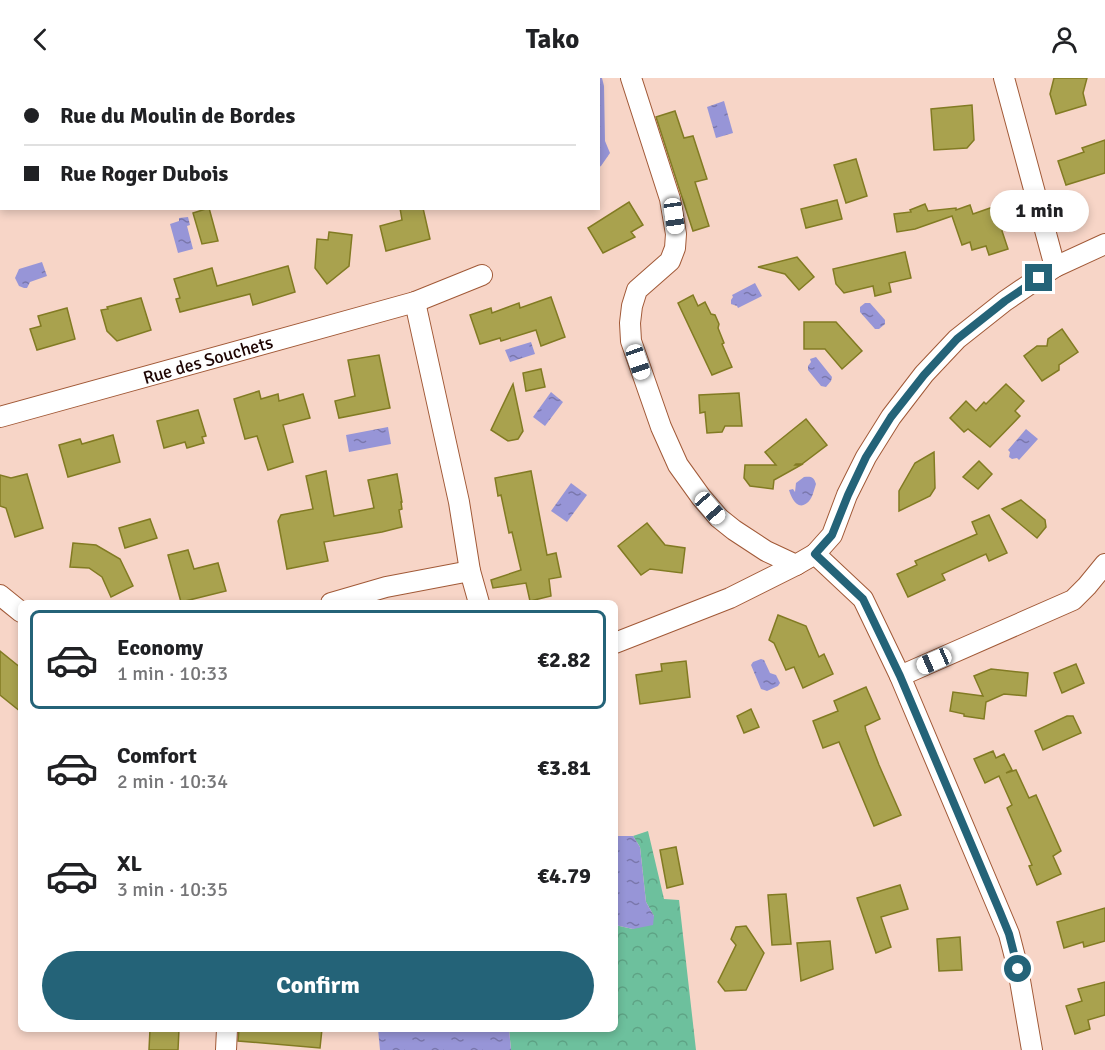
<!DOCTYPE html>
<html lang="en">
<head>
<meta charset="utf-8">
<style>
  :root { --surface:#fff; --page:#f6f6f6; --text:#202124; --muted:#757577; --line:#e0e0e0; --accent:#246378 }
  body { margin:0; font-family:Signika,sans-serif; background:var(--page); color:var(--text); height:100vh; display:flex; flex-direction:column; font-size:22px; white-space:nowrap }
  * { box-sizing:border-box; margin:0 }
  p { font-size:20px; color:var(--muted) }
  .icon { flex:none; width:33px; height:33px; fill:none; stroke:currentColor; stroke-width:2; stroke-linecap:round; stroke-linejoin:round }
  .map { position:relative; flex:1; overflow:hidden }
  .drawer { position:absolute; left:18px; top:522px; width:600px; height:432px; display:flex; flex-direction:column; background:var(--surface); border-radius:9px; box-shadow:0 3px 9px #0003 }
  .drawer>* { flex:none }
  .hud { position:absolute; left:0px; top:0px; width:600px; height:132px; box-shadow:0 3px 9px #0003; display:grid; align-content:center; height:132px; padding:0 24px; background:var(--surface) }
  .end { position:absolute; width:27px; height:27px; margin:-14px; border:8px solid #246378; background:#fff; box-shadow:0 0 0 3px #fff }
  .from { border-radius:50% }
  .bubble { position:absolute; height:42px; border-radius:21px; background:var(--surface); box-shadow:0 3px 9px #0003; font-size:20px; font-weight:800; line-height:42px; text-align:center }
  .car { position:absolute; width:18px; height:36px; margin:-18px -9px; border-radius:8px; box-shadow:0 0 4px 2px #0007; background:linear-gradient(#fff 24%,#345 0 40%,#fff 0 76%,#345 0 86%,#fff 0) }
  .hud b { display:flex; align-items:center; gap:21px; height:57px; font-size:22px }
  .hud b+b { border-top:2px solid var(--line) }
  .hud i { width:15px; height:15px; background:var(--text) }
  ul { padding:10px 0 0; list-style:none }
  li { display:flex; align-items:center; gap:18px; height:99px; margin:0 12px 9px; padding:0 12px; border:3px solid transparent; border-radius:9px }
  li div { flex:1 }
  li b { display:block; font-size:22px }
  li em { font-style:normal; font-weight:800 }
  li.active { border-color:var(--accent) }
  li>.icon { width:54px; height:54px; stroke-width:1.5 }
  .primary-button { display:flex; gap:12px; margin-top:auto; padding:12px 24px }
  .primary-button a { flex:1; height:69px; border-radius:36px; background:var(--accent); color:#fff; font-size:24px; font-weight:800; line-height:69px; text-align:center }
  header { display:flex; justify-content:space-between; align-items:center; height:78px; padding:0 24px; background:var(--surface); font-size:27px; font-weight:800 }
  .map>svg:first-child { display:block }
  .forest { fill:url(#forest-crowns) }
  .wetland { fill:url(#wetland-marsh) }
  .water { fill:url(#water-ripples) }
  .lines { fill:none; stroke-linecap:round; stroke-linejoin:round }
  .stream { stroke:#9795d7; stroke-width:6 }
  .building { fill:#a9a24e; stroke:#827b23; stroke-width:1.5 }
  .minor-casing { stroke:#a15937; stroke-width:22 }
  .minor { stroke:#fff; stroke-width:20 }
  .route { stroke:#246378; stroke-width:8 }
  .labels { text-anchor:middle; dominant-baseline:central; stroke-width:4.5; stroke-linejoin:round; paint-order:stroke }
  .street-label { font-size:18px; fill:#1c0300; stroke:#fefefe }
</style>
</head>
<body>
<header><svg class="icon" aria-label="back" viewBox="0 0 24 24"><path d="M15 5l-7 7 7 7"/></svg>Tako<svg class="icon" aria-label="person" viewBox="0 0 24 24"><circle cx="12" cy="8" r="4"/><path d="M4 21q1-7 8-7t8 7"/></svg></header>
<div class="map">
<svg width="1105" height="972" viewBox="0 0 1105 972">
  <defs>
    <pattern id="forest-crowns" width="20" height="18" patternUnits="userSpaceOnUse" patternTransform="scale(1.5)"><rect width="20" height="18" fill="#6dc09d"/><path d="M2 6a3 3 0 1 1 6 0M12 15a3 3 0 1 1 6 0" fill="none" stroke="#5ea385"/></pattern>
    <pattern id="wetland-marsh" width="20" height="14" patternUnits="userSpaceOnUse" patternTransform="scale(1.5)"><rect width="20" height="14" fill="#8ac3aa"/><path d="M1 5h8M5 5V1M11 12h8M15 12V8" fill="none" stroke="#76a690"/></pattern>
    <pattern id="water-ripples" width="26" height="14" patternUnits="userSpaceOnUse" patternTransform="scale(1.5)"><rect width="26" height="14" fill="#9795d7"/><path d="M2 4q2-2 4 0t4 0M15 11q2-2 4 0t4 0" fill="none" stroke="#7a77ac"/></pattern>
  </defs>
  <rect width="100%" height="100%" fill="#f7d5c7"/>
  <polygon class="forest" points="648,753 664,821 679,822 696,972 511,972 509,951 615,951 615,847 633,851 654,838 646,824 640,769 633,758"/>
  <polygon class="wetland" points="0,0 293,0 288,2 2,2 2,95 0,95"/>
  <g class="water">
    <polygon points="469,0 602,0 604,8 605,63 610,75 601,88 599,89 598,2 463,1"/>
    <polygon points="724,23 733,55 716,60 707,29"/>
    <polygon points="188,139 190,147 187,148 193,171 178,175 170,146 179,143 179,140"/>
    <polygon points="42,184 47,198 30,204 27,210 24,210 19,208 15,200 19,191"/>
    <polygon points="755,205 762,218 738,230 737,228 731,226 731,222 733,219 732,217"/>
    <polygon points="865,225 870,225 885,242 885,246 879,251 875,251 860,234 860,229"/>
    <polygon points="531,264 535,276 510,284 505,272"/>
    <polygon points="816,279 832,299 831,303 826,309 821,308 808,292 808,288 811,284 810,281"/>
    <polygon points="551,314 563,324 545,348 533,339"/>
    <polygon points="388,349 391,366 349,374 346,357"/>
    <polygon points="1026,351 1038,361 1019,382 1017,380 1012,381 1009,379 1010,374 1008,372"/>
    <path d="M804,399C811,398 814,399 816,406C814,412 812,422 807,425C797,433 791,419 789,412L793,411L795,414L796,405Z"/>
    <polygon points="571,405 587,417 567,444 551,433"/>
    <polygon points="761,581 764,582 770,595 776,597 780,605 778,608 767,613 761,611 751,587 753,584"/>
    <polygon points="615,758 633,758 640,769 646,824 654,838 653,847 633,851 615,847"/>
    <polygon points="378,951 509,951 511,972 380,972"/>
  </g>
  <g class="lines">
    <g class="stream">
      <polyline points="239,2 244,0"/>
      <polyline points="0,76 2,76"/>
    </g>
  </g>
  <g class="building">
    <polygon points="1054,0 1087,0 1083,15 1086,27 1056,36 1050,16"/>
    <polygon points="972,27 974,62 967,70 934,72 931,31"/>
    <polygon points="675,33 684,60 693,58 707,101 695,104 709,148 693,153 656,39"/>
    <polygon points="1105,62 1105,95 1066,107 1058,83 1084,74 1082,70"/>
    <polygon points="856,81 867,118 846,125 834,87"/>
    <polygon points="837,122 842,141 806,150 801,131"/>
    <polygon points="629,124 643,147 631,154 635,159 603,175 588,150"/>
    <polygon points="925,126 928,133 956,130 956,132 970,127 973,136 993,129 997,139 1001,141 1004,149 1002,153 1008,171 989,177 986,168 972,172 970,164 962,167 952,138 915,151 897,154 894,136 911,134 910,132"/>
    <polygon points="209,130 218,163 202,166 193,135"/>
    <polygon points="400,130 423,130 430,161 386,173 380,148 402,142"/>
    <polygon points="329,154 352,157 349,188 327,206 315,190 317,161 328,162"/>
    <polygon points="905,174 911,200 889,205 891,214 875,218 873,208 844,215 836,206 833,191"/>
    <polygon points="797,179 814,199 799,212 785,196 758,189"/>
    <polygon points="288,188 295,214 253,227 250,216 180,234 176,221 180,220 174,201 212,190 217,208"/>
    <polygon points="693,217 698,228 705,224 711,236 715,237 719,246 718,250 724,265 722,266 732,289 712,297 678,225"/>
    <polygon points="551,219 565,259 541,268 536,252 501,263 500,260 480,266 470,237 491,230 492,235 519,225 520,230"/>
    <polygon points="141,220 151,252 117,263 107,253 101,232 108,231 107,229"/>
    <polygon points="67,230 75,261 37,272 30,251 41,248 38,238"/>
    <polygon points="804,244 836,244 862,273 842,291 825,271 804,271"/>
    <polygon points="1062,251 1078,274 1059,287 1059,292 1042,303 1024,278 1037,268 1047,268 1048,261"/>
    <polygon points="379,277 390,330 339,340 335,323 355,318 348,282"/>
    <polygon points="541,291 545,309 526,313 523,295"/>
    <polygon points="513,306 523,353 518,361 508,363 491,352"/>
    <polygon points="1006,306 1024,323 1015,333 1020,338 990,369 968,351 964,354 950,340 966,323 976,333 984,324 986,326"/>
    <polygon points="259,313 261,321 278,316 279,323 303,316 310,340 283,347 293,384 268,392 257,358 245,361 234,321"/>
    <polygon points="739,315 742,348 725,348 722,354 707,355 705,334 700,335 699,317"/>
    <polygon points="198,332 206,358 202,359 204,365 187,370 185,364 164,370 157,343"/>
    <polygon points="806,341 827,367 802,386 796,386 795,387 801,387 774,402 773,411 750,408 744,400 745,387 776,387 765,374"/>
    <polygon points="113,357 120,384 68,399 59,367 80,361 82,366"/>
    <polygon points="934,374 935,410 930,418 899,433 899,413 915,385"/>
    <polygon points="979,383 992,396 978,411 963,399"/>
    <polygon points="326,393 334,438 374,430 368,402 397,396 402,424 401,424 402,431 399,432 402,449 382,454 324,464 328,483 287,491 278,443 281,437 313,431 306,398"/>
    <polygon points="531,393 547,477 556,475 561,499 549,501 551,518 530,523 526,505 493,510 491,502 521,492 512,454 509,455 501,417 498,418 495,400"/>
    <polygon points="27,396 43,450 15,459 6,430 0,428 0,397 11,400"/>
    <polygon points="1021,422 1045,442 1046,449 1037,460 1002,431"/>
    <polygon points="989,437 1007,475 989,483 986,476 942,496 945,502 908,519 897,496 917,487 915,483 977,456 972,444"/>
    <polygon points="150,441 157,460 125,470 119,450"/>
    <polygon points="647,445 665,467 685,470 682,495 650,491 641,497 618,468"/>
    <polygon points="73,465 96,467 120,481 133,508 111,519 102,499 89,490 70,489"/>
    <polygon points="188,472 194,491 218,485 226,513 181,524 168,477"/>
    <polygon points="778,537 806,548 819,579 824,576 833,596 803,610 794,589 786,592 774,565 769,562"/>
    <polygon points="0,573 21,590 21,634 0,617"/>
    <polygon points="686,583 690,619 640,626 636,597 662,593 661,586"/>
    <polygon points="1076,586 1084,605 1062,615 1054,595"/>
    <polygon points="991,591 1028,595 1026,618 1004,616 986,624 984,641 964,638 964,636 950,633 953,614 983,618 974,598"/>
    <polygon points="866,609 880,641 865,648 866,653 879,687 901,737 874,748 839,664 823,670 813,643 838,633 834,623"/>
    <polygon points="751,631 759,649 744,655 737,638"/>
    <polygon points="1067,638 1073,638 1081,655 1043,672 1035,653"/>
    <polygon points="993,673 996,680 1004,676 1012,692 1006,695 1016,692 1029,720 1036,717 1061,773 1053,778 1061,796 1037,807 1029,788 1032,787 1007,730 1012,727 999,698 985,705 974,681"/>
    <polygon points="676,769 683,806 667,810 660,772"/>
    <polygon points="900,807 908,831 881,839 891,869 876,875 857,820"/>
    <polygon points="786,816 791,866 772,867 768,817"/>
    <polygon points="1105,830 1105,863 1084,869 1083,864 1064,870 1057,844"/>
    <polygon points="746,848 764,875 746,912 725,913 718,904 736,867 731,861 736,849"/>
    <polygon points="960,859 962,892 939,893 937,861"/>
    <polygon points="830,863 833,891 801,903 797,865"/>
    <polygon points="1105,904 1105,937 1088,942 1090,951 1075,956 1066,928 1082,923 1078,911"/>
    <polygon points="150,951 179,951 178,972 149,972"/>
    <polygon points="239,951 322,951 320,970 238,963"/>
  </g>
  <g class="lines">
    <defs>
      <g id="minor">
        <polyline points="631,0 670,121 676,156 675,170 670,183 637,212 632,228 630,245 631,263 661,349 678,387 701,419 719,440 734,452 766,473 796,487 815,476 863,521 900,598 1009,856 1018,891 1032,972"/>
        <polyline points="1004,0 1055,189"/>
        <polyline points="415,224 459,424 470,493 479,525"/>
        <polyline points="0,339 415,224 482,197"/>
        <polyline points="815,476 832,457 847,417 866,379 891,339 924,296 957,261 1005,223 1055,189 1105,166"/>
        <polyline points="0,517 21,534"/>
        <polyline points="331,525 386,509 470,493"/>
        <polyline points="615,565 730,520 796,487"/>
        <polyline points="900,598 1073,522 1087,508 1105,486"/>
        <polyline points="226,972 227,951"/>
      </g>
    </defs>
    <use href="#minor" class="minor-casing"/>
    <use href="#minor" class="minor"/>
  </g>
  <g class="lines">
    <polyline class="route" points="1018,891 1009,856 1000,834 900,598 863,521 815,476 832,457 848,417 866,379 891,339 924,297 957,261 1005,223 1039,200"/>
  </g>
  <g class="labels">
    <g class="street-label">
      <text transform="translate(208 282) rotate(-16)">Rue des Souchets</text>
    </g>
  </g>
</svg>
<i class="end from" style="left:1018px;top:891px"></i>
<i class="end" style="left:1039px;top:200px"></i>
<div class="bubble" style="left:990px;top:112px;width:99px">1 min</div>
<i class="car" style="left:674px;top:138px;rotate:172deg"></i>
<i class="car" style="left:638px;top:284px;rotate:161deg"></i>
<i class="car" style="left:710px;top:430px;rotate:139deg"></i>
<i class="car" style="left:934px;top:583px;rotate:246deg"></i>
<div class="hud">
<b><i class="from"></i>Rue du Moulin de Bordes</b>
<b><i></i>Rue Roger Dubois</b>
</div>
<section class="drawer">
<ul>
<li class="active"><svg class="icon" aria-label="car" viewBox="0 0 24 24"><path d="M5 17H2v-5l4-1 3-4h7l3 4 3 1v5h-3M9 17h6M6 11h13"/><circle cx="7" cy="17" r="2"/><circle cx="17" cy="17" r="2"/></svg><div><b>Economy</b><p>1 min · 10:33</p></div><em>€2.82</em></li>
<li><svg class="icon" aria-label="car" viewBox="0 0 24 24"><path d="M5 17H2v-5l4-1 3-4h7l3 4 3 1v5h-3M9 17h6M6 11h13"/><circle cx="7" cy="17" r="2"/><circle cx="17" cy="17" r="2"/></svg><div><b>Comfort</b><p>2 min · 10:34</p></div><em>€3.81</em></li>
<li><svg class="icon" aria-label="car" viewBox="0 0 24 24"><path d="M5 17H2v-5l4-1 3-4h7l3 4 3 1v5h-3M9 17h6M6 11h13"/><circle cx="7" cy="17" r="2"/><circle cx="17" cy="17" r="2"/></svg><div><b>XL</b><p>3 min · 10:35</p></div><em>€4.79</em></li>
</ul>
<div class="primary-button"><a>Confirm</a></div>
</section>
</div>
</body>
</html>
